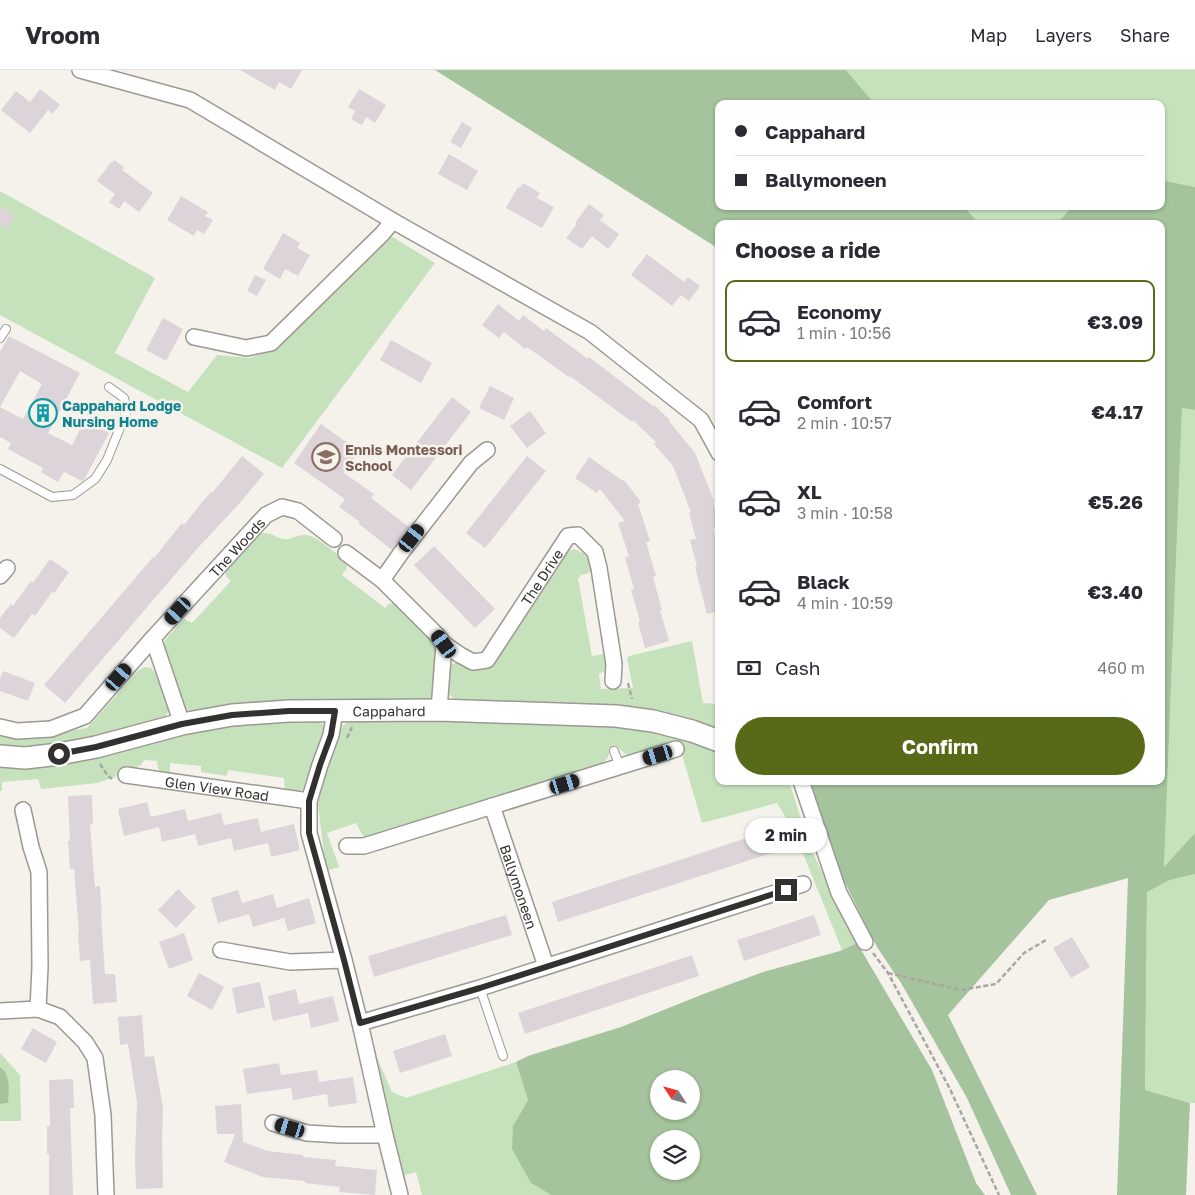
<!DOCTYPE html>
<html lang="en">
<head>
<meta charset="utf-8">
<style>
  :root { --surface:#fff; --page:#f7f7f7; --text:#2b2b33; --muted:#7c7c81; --line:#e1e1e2; --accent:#586a17 }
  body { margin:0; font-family:"Golos Text",sans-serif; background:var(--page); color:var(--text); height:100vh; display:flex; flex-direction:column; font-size:19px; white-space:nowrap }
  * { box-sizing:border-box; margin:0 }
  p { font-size:16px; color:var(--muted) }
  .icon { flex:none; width:28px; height:28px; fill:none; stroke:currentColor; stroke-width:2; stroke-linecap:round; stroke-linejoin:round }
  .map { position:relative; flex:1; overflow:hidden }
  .drawer { position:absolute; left:715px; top:150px; width:450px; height:565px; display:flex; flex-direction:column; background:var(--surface); border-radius:10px; box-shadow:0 1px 4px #0004 }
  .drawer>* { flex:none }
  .guide { position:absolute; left:715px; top:30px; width:450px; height:110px; border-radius:10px; box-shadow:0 1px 4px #0004; display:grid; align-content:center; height:110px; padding:0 20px; background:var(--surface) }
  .needle { width:32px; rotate:306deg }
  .fabs { position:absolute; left:650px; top:1000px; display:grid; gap:10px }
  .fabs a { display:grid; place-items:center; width:50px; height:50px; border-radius:50%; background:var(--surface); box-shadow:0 1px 4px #0004; font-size:25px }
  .end { position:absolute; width:22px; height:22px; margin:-11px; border:6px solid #32312f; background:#fff; box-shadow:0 0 0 2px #fff }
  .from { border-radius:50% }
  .bubble { position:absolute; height:35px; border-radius:18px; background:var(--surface); box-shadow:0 1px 4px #0004; font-size:16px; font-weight:700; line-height:35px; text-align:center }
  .car { position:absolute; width:15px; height:30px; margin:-15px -8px; border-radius:6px; box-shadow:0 0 4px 1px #0007; background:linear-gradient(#222 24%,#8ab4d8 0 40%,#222 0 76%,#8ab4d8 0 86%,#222 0) }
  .guide b { display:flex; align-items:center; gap:18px; height:48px; font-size:19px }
  .guide b+b { border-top:1px solid var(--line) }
  .guide i { width:12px; height:12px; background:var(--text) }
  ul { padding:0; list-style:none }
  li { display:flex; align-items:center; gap:15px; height:82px; margin:0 10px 8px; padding:0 10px; border:2px solid transparent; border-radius:10px }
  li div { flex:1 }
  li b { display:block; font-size:19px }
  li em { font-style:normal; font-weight:700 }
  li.active { border-color:var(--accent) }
  li>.icon { width:45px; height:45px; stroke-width:1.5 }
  h2 { padding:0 20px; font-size:22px; line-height:60px }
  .pay { display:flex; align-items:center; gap:12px; height:55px; padding:0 20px; font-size:19px }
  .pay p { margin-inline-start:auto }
  .button { display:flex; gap:10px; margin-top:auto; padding:10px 20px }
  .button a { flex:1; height:58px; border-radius:30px; background:var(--accent); color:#fff; font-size:20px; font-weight:700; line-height:58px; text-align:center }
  header { display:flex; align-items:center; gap:30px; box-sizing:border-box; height:70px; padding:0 25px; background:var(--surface); border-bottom:1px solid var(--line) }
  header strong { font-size:24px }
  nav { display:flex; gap:28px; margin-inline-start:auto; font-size:18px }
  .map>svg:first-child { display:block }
  .green { fill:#c5e2bc }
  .forest { fill:#a5c39c; fill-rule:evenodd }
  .building { fill:#dcd4d8; fill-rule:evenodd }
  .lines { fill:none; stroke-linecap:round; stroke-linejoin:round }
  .lane-casing { stroke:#9c9993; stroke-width:10 }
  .street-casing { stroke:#9c9993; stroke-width:18 }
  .secondary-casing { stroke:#9c9993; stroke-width:24 }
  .path { stroke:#a9a7a2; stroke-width:2.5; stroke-dasharray:5 2.5; stroke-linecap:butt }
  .lane { stroke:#fff; stroke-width:8 }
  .street { stroke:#fff; stroke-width:15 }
  .secondary { stroke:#fff; stroke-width:21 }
  .route { stroke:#32312f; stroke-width:6 }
  .labels { text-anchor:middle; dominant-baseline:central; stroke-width:5; stroke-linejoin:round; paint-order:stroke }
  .culture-label { font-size:14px; font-weight:bold; fill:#0d838f; stroke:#f5f2eb; text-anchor:start }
  .education-label { font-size:14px; font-weight:bold; fill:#785e54; stroke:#f5f2eb; text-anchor:start }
  .street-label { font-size:14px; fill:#32312f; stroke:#f5f2eb }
</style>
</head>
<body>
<header>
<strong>Vroom</strong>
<nav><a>Map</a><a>Layers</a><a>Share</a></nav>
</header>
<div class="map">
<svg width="1195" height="1125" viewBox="0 0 1195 1125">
  <rect width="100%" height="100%" fill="#f5f2eb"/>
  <g class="green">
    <polygon points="846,0 1195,0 1195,117 1161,110 1161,34 875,34"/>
    <polygon points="0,121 155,208 115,283 188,322 217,285 249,288 279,277 391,166 435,193 282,398 0,245"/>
    <polygon points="964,136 1072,136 1057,154 979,154"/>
    <polygon points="1182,338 1195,340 1195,763 1164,798"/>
    <path d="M262,463C274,462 274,468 284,469C291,470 297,465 303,465C315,463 337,485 346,492L347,498L342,505L385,538L388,534L393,533L401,538L431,568L436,575L433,620L430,630L193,642L187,640L182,636L164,579L165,570L184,549L192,553L231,511L226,506V500L257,465Z"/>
    <path d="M574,479C587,484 590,487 591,501L586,504L581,505L578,509L592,586L603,584L607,587L608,599L599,604L601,619L633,618L627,588L629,586L692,571L703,633L719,634V663L459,631L450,626C447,619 445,606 448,598C450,594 455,593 459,592C472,601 482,603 495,593L562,489L568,481Z"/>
    <polygon points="144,597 151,598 155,603 169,639 165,648 72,675 21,680 0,678 0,665 39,666 87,658 138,601"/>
    <polygon points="479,647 641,656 708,677 719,682 719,711 786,711 790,714 809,775 837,833 857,873 842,880 794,761 777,733 702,753 678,671 627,685 618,678 610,679 608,687 603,693 364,768 356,753 327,763 339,797 326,801 318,733 322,704 336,675 342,656 349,651"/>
    <path d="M304,649L317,651L323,655L324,660L302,721L285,719L284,708L228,700L227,706L201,702V696L170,693V703H161L158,698L157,691L144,690C142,699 129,698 121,699L115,707L97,713L41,719L38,709L2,712V721H0V695L190,660L230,654Z"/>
    <polygon points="1195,804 1195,1033 1190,1033 1145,1020 1147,822 1170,810"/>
    <polygon points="371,975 374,975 378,990 392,1022 406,1028 516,992 528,1030 513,1056 531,1113 551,1125 422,1125 416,1102 402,1106"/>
    <polygon points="0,983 20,1005 21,1051 0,1051 0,1034 8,1033 3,999 0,997"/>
  </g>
  <g class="forest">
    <polygon points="435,0 846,0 875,34 719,34 719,136 964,136 979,154 719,154 719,179"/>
    <polygon points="1161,110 1195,117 1195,340 1182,338 1164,797 1195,763 1195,804 1170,810 1147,822 1145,1020 1190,1033 1186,1125 1117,1125 1128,808 1049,830 948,945 1037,1125 1011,1125 967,1028 901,913 877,877 821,765 804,711 1161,711 1161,154 1057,154 1072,136 1161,136"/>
    <path d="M857,873L932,1000L976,1113L985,1125H551L531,1113L512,1079L513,1056L528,1030L516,992L528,986L621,957L701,925L763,902L840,881ZM659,1009H691V1041H659ZM659,1069H691V1101H659Z"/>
    <path d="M0,997C11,1004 9,1022 8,1033L0,1034Z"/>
  </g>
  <g class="building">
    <polygon points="240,0 302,0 291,19 279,12 275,20"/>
    <polygon points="40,19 60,35 52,44 48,40 30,63 1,40 16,21 30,32"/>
    <polygon points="359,19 386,35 375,53 366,47 362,55 351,49 355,41 348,37"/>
    <polygon points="462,52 472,58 461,78 450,72"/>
    <polygon points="449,84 478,101 467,120 438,104"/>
    <polygon points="114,90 124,97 122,100 153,123 139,142 124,131 119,139 109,132 115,124 97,111 111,92 112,93"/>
    <polygon points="523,113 540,123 537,128 554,137 542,158 506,138 518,117 520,118"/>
    <polygon points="181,126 208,142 205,146 213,150 204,164 197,160 194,166 167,150"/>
    <polygon points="589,134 604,145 600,150 619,164 608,179 592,166 582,179 566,168 577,154 575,153"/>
    <polygon points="0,136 16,147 7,159 0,154"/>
    <polygon points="283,163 300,173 297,178 310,185 298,206 285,199 280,209 263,199"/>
    <polygon points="647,184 684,212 688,207 700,216 689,231 681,225 672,236 631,205"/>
    <polygon points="255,205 266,210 257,226 247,221"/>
    <polygon points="498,234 519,251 523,245 544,261 546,258 588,289 589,287 653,336 654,335 670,350 669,351 695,383 714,431 713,432 719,454 719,457 713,459 719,478 719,541 707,544 695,497 697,496 690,470 696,469 689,443 691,442 673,396 654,374 656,372 633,350 632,352 570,306 569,307 527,277 525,279 504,262 499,268 482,255"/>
    <polygon points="163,248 183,259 166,291 146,280"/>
    <path d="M9,266L80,303L48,363L72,375L85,350L109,363L84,410L82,411L64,402L58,412L41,402L43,398L8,379L11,373L0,367V282ZM20,301L42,314L23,349L0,337Z"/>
    <polygon points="391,270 432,293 421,313 380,290"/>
    <polygon points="490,316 514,328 504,350 479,338"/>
    <polygon points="452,327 471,342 411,420 392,405"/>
    <polygon points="530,341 546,363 527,378 510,356"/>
    <polygon points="321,354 359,381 344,403 374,424 371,428 409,457 392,480 359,454 360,452 339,437 345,429 294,393"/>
    <polygon points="242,386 264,404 237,436 196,480 65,633 44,615 153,487 154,488 182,453 184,455 203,431 211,422 212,423"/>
    <polygon points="527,386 546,401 485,478 466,463"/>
    <polygon points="589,387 623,411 624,410 641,432 638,434 650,471 646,472 656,506 653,507 662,540 660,540 669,571 645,578 638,552 640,551 631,520 634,519 625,487 629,486 618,453 625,451 600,419 597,423 575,408"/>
    <polygon points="434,476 495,539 475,558 414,495"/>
    <polygon points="50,489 69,502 54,523 52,522 35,546 32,544 14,568 0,558 0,548 11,534 13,536 31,511 33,513"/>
    <polygon points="3,601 35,613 28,631 0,621 0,609"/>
    <polygon points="92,725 93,754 90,754 95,817 100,816 102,844 101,845 105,904 115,904 117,932 93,934 90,890 80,891 78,863 79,863 74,799 70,799 68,771 70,771 68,726"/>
    <polygon points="147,732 151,747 185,739 188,751 221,743 224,755 258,748 261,762 294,754 300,780 271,787 268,773 234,781 231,768 198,776 195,764 162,772 159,757 124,766 118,739"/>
    <polygon points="780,757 787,778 558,852 552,832"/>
    <polygon points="178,819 196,837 176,858 158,840"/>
    <polygon points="238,820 242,833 273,824 277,838 309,828 316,853 288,861 284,848 253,857 249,844 218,853 211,828"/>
    <polygon points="506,845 512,865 374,907 368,886"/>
    <polygon points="814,845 821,865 744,891 737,870"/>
    <polygon points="184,863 193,890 169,899 159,872"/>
    <polygon points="1072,867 1090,897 1071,908 1053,878"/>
    <polygon points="692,885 699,906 525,964 518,943"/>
    <polygon points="199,903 224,917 212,940 187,926"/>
    <polygon points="260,912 265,937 237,944 232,918"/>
    <polygon points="296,919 299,934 333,926 339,951 311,958 308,943 273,951 268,926"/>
    <polygon points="142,945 145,987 154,986 163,1038 162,1070 163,1118 136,1119 135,1086 137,1032 128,974 120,975 118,947"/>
    <polygon points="33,958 57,972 46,993 21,979"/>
    <polygon points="445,964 452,986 400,1003 393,981"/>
    <polygon points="279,993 281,1005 317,1000 319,1012 353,1007 357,1033 329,1037 327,1024 293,1030 291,1018 247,1024 243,999"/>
    <polygon points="73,1009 74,1038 70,1038 73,1125 49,1125 49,1084 47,1084 47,1056 50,1056 49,1010"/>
    <polygon points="241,1034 243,1072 268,1081 303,1085 303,1087 336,1090 335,1096 377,1100 375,1125 339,1122 340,1117 305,1113 305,1111 263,1107 224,1092 235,1064 217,1064 215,1036"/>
  </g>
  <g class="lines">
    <defs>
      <g id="lane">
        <polyline points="0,268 6,259"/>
        <polyline points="0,399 52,427 73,425 95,409 107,390 127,340 124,328 109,317"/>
        <polyline points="614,681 620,697"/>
        <polyline points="480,918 503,986"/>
      </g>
      <g id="street">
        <polyline points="80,0 190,30 393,151 590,262 701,350 719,383"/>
        <polyline points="194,267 246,278 271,273 382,164 393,151"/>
        <polyline points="346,483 382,510 437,565 444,574"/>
        <polyline points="0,506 7,498"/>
        <polyline points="382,510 401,483 471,393 487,380"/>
        <polyline points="153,568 182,654"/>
        <path id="s1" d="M439,640L444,574L460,585L473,592L487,590L568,466L578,465L595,482L599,498L614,594L613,611"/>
        <polyline points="335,641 331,665 320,695 309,731 309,763 344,890 360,953 385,1065 400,1125"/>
        <path id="s2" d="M0,657L17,661L51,659L85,646L153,568L266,445L282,437L298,441L334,469"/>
        <path id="s3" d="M126,705L309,731"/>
        <polyline points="801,711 839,823 865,872"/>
        <path id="s4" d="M492,736L546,896"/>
        <polyline points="23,740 31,777 39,802 40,897 38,939"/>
        <polyline points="347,776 364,776 676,679"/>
        <polyline points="221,880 290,892 344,890"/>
        <polyline points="0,941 38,939 60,947 85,972 95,988 103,1045 106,1125"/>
        <polyline points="360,953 480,918 803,814"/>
        <polyline points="273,1053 307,1063 340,1065 385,1065"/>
      </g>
      <g id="secondary">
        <path id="s5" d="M0,686L25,688L59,684L96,677L182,654L232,645L289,641L439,640L616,646L653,651L692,661L719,671"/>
      </g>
    </defs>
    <use href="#lane" class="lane-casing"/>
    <use href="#street" class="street-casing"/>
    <use href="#secondary" class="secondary-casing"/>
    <g class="path">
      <polyline points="628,613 632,629"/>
      <polyline points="347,668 352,657"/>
      <polyline points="100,694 108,706 112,709"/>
      <polyline points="873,883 888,903 950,1019 999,1125"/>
      <polyline points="888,903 961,920 996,914 1024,883 1046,870"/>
    </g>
    <use href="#lane" class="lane"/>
    <use href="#street" class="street"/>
    <use href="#secondary" class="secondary"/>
  </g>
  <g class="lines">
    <polyline class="route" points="59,684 96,677 182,654 232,645 289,641 335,641 331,665 320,695 309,731 309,763 344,890 360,953 480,918 786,820"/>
  </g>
  <defs>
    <symbol id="building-ring" viewBox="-11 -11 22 22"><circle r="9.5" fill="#f5f2eb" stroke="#0f9aa8" stroke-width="1.5"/><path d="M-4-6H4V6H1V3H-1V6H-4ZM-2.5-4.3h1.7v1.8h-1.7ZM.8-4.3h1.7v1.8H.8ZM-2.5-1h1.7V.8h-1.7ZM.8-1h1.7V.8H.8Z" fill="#0f9aa8"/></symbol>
    <symbol id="school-ring" viewBox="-11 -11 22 22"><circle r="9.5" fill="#f5f2eb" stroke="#8d6e63" stroke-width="1.5"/><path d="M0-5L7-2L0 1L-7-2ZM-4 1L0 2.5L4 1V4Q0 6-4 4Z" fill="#8d6e63"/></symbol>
  </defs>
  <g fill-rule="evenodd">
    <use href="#building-ring" x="27" y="327" width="32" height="32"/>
    <use href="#school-ring" x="310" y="371" width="32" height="32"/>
  </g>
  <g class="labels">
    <g class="culture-label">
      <text x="62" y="335">Cappahard Lodge<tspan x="62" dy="16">Nursing Home</tspan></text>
    </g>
    <g class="education-label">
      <text x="345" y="379">Ennis Montessori<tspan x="345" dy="16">School</tspan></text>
    </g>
    <g class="street-label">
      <text stroke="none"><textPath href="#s2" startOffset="315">The Woods</textPath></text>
      <text stroke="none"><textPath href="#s1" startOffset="214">The Drive</textPath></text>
      <text stroke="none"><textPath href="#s5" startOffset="394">Cappahard</textPath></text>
      <text stroke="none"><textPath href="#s3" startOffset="92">Glen View Road</textPath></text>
      <text stroke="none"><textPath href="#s4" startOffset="85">Ballymoneen</textPath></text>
    </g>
  </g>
</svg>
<div class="fabs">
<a><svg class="needle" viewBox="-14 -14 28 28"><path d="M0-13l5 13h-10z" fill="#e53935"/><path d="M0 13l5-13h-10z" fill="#7c7c81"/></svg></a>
<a><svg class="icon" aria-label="layers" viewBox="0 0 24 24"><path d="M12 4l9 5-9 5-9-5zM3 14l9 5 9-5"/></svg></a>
</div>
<i class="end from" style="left:59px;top:684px"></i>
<i class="end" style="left:786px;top:820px"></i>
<div class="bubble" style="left:745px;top:748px;width:82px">2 min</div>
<i class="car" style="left:412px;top:468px;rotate:38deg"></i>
<i class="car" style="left:178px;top:541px;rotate:222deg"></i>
<i class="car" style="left:444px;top:574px;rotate:324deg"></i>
<i class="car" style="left:119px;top:607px;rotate:41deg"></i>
<i class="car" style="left:658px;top:685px;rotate:253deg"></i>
<i class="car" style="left:565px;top:714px;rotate:73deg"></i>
<i class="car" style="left:290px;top:1058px;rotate:287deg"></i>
<div class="guide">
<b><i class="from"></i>Cappahard</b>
<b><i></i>Ballymoneen</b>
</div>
<section class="drawer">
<h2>Choose a ride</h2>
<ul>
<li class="active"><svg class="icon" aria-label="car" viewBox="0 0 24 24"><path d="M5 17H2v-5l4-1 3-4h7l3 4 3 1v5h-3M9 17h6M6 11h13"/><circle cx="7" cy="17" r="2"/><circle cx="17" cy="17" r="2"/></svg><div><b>Economy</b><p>1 min · 10:56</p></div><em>€3.09</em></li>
<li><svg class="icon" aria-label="car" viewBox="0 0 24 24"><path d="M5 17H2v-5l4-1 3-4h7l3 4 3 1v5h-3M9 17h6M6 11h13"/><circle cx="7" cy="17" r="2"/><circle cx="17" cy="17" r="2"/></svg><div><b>Comfort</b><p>2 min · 10:57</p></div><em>€4.17</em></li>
<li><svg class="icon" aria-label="car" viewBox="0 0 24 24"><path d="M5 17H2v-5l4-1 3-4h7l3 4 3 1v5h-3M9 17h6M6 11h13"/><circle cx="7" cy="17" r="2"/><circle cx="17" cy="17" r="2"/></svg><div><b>XL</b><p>3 min · 10:58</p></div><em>€5.26</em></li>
<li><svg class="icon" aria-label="car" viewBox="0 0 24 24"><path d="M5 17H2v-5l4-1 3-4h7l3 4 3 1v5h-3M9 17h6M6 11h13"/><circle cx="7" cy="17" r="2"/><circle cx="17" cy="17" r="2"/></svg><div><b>Black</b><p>4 min · 10:59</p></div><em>€3.40</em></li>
</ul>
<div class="pay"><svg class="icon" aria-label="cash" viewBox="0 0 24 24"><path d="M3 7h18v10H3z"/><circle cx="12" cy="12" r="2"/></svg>Cash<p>460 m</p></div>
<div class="button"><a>Confirm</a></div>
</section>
</div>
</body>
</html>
